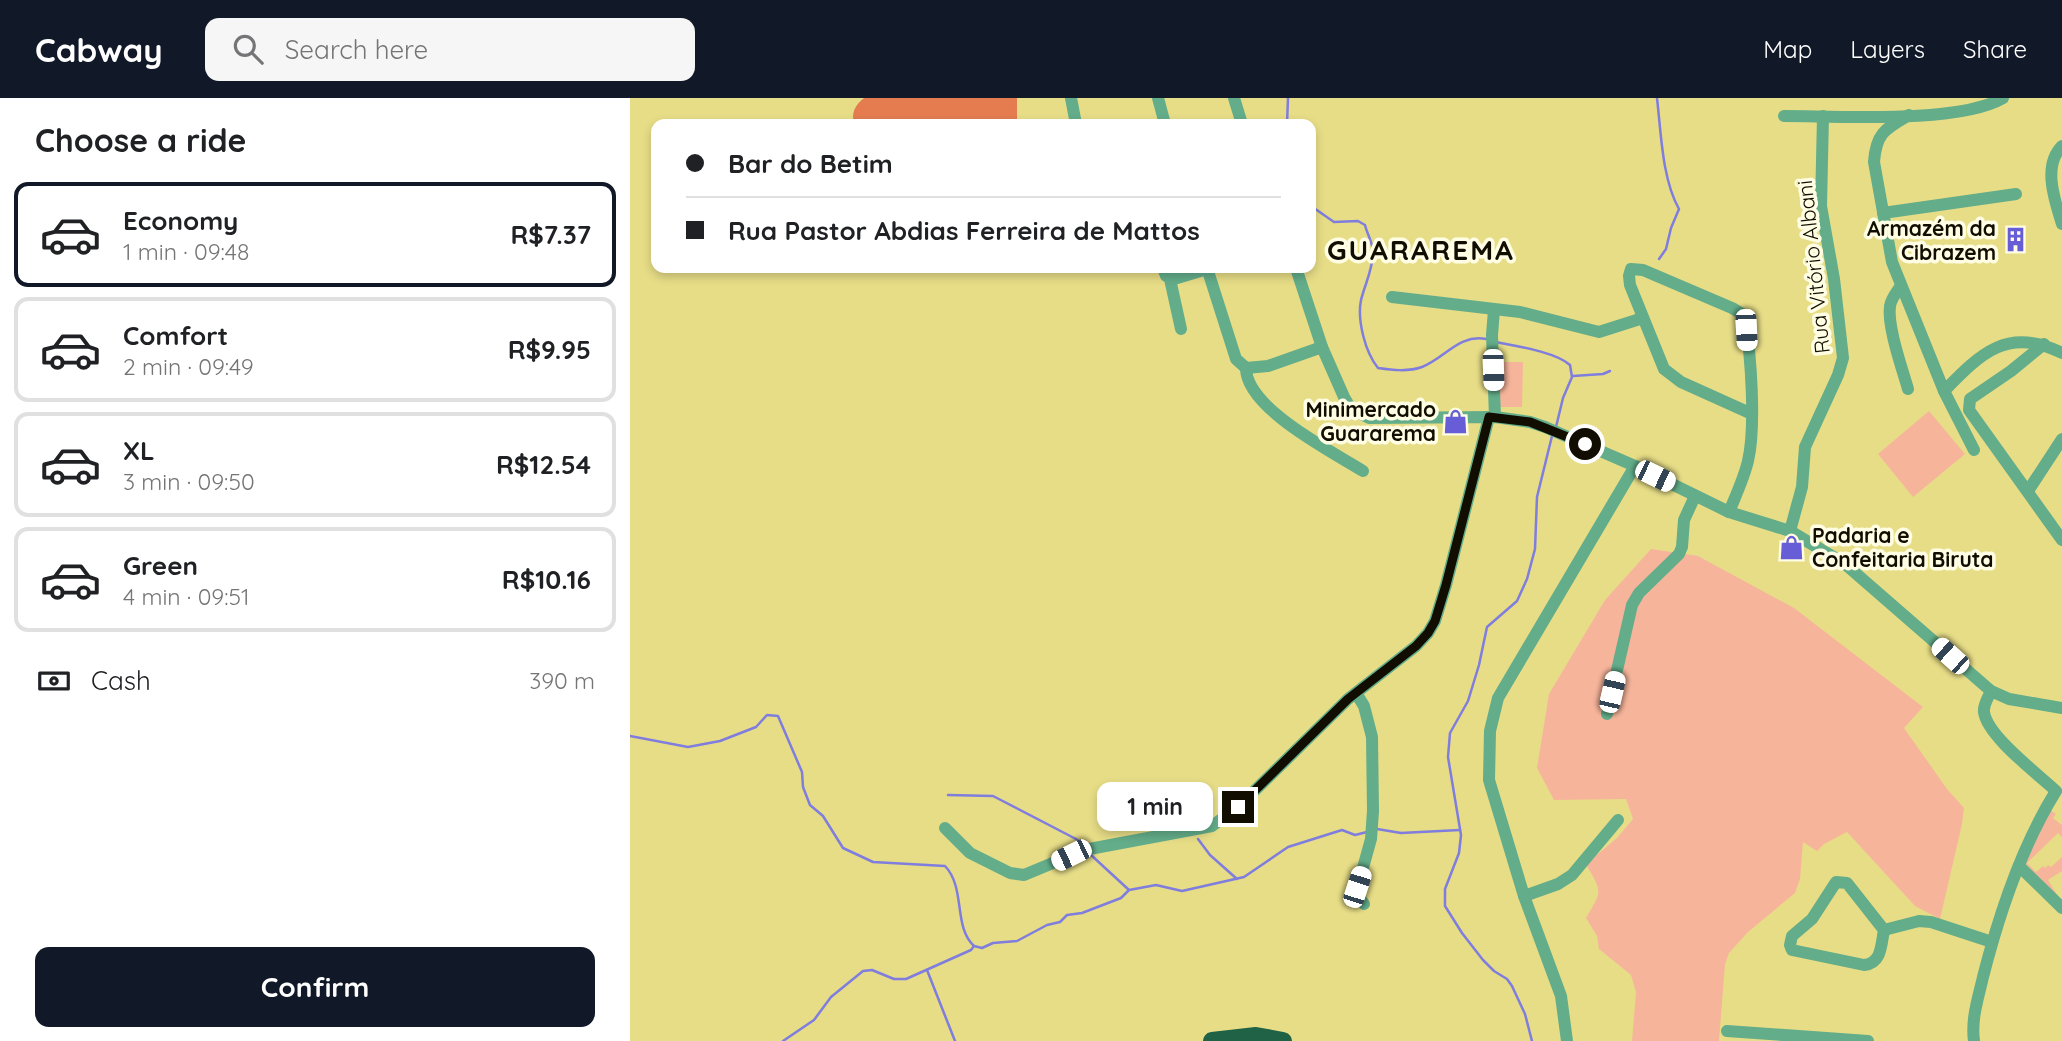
<!DOCTYPE html>
<html lang="en">
<head>
<meta charset="utf-8">
<style>
  :root { --surface:#fff; --page:#f6f6f6; --text:#202124; --muted:#757577; --line:#e0e0e0; --accent:#111827 }
  body { margin:0; font-family:Quicksand,sans-serif; background:var(--page); color:var(--text); height:100vh; display:flex; flex-direction:column; font-size:26px; white-space:nowrap }
  * { box-sizing:border-box; margin:0 }
  p { font-size:23px; color:var(--muted) }
  .icon { flex:none; width:38px; height:38px; fill:none; stroke:currentColor; stroke-width:2; stroke-linecap:round; stroke-linejoin:round }
  .map { position:relative; flex:1; overflow:hidden }
  .side { display:flex; flex-direction:column; background:var(--surface); width:630px }
  .side>* { flex:none }
  .banner { position:absolute; left:21px; top:21px; width:665px; height:154px; border-radius:14px; box-shadow:0 4px 10px #0003; display:grid; align-content:center; height:154px; padding:0 35px; background:var(--surface) }
  .end { position:absolute; width:32px; height:32px; margin:-16px; border:9px solid #110d00; background:#fff; box-shadow:0 0 0 4px #fff }
  .from { border-radius:50% }
  .bubble { position:absolute; height:49px; border-radius:14px; background:var(--surface); box-shadow:0 4px 10px #0003; font-size:23px; font-weight:700; line-height:49px; text-align:center }
  .car { position:absolute; width:21px; height:42px; margin:-21px -10px; border-radius:9px; box-shadow:0 0 5px 2px #0007; background:linear-gradient(#fff 24%,#345 0 40%,#fff 0 76%,#345 0 86%,#fff 0) }
  .banner b { display:flex; align-items:center; gap:24px; height:66px; font-size:26px }
  .banner b+b { border-top:2px solid var(--line) }
  .banner i { width:18px; height:18px; background:var(--text) }
  ul { padding:0; list-style:none }
  li { display:flex; align-items:center; gap:21px; height:105px; margin:0 14px 10px; padding:0 21px; border:4px solid var(--line); border-radius:14px }
  li div { flex:1 }
  li b { display:block; font-size:26px }
  li em { font-style:normal; font-weight:700 }
  li.active { border-color:var(--accent) }
  li>.icon { width:63px; height:63px; stroke-width:1.5 }
  h2 { padding:0 35px; font-size:32px; line-height:84px }
  .pay { display:flex; align-items:center; gap:18px; height:77px; padding:0 35px; font-size:26px }
  .pay p { margin-inline-start:auto }
  .button { display:flex; gap:14px; margin-top:auto; padding:14px 35px }
  .button a { flex:1; height:80px; border-radius:14px; background:var(--accent); color:#fff; font-size:28px; font-weight:700; line-height:80px; text-align:center }
  header { display:flex; align-items:center; gap:42px; box-sizing:border-box; height:98px; padding:0 35px; background:var(--accent); color:#fff }
  header strong { font-size:33px }
  nav { display:flex; gap:38px; margin-inline-start:auto; font-size:24px }
  .search { width:490px; height:63px; background:var(--page); display:flex; align-items:center; gap:18px; box-sizing:border-box; padding:0 24px; border-radius:14px; color:var(--muted); font-size:26px }
  main { display:flex; flex:1; min-height:0 }
  .map>svg:first-child { display:block }
  .green { fill:#f6b59b }
  .forest { fill:#e47c50 }
  .lines { fill:none; stroke-linecap:round; stroke-linejoin:round }
  .stream { stroke:#7f7ddd; stroke-width:2.5 }
  .minor { stroke:#63ad8a; stroke-width:12 }
  .highway { stroke:#1f6246; stroke-width:18 }
  .route { stroke:#110d00; stroke-width:9 }
  .labels { text-anchor:middle; dominant-baseline:central; stroke-width:7; stroke-linejoin:round; paint-order:stroke }
  .poi-label { font-size:21px; font-weight:bold; fill:#110d00; stroke:#fffde4; text-anchor:end }
  .street-label { font-size:21px; fill:#110d00; stroke:#fffde4 }
  .district-label { font-size:28px; font-weight:bold; letter-spacing:2px; fill:#110d00; stroke:#fffde4 }
</style>
</head>
<body>
<header>
<strong>Cabway</strong>
<div class="search"><svg class="icon" aria-label="search" viewBox="0 0 24 24"><circle cx="10" cy="10" r="6"/><path d="M15 15l6 6"/></svg>Search here</div>
<nav><a>Map</a><a>Layers</a><a>Share</a></nav>
</header>
<main>
<section class="side">
<h2>Choose a ride</h2>
<ul>
<li class="active"><svg class="icon" aria-label="car" viewBox="0 0 24 24"><path d="M5 17H2v-5l4-1 3-4h7l3 4 3 1v5h-3M9 17h6M6 11h13"/><circle cx="7" cy="17" r="2"/><circle cx="17" cy="17" r="2"/></svg><div><b>Economy</b><p>1 min · 09:48</p></div><em>R$7.37</em></li>
<li><svg class="icon" aria-label="car" viewBox="0 0 24 24"><path d="M5 17H2v-5l4-1 3-4h7l3 4 3 1v5h-3M9 17h6M6 11h13"/><circle cx="7" cy="17" r="2"/><circle cx="17" cy="17" r="2"/></svg><div><b>Comfort</b><p>2 min · 09:49</p></div><em>R$9.95</em></li>
<li><svg class="icon" aria-label="car" viewBox="0 0 24 24"><path d="M5 17H2v-5l4-1 3-4h7l3 4 3 1v5h-3M9 17h6M6 11h13"/><circle cx="7" cy="17" r="2"/><circle cx="17" cy="17" r="2"/></svg><div><b>XL</b><p>3 min · 09:50</p></div><em>R$12.54</em></li>
<li><svg class="icon" aria-label="car" viewBox="0 0 24 24"><path d="M5 17H2v-5l4-1 3-4h7l3 4 3 1v5h-3M9 17h6M6 11h13"/><circle cx="7" cy="17" r="2"/><circle cx="17" cy="17" r="2"/></svg><div><b>Green</b><p>4 min · 09:51</p></div><em>R$10.16</em></li>
</ul>
<div class="pay"><svg class="icon" aria-label="cash" viewBox="0 0 24 24"><path d="M3 7h18v10H3z"/><circle cx="12" cy="12" r="2"/></svg>Cash<p>390 m</p></div>
<div class="button"><a>Confirm</a></div>
</section>
<div class="map">
<svg width="1432" height="943" viewBox="0 0 1432 943">
  <rect width="100%" height="100%" fill="#e7dd87"/>
  <g class="green">
    <polygon points="867,264 893,264 892,309 867,309"/>
    <polygon points="1299,313 1335,356 1283,399 1248,356"/>
    <path d="M1021,451L1068,458L1164,510L1293,609L1274,630L1317,691L1334,710L1332,726L1310,821L1285,808L1217,734L1194,746L1187,753L1173,744L1170,781L1165,795L1118,834L1099,855L1095,866L1089,943H1002L1006,894L1001,877L969,851L967,838L956,820C973,791 972,795 956,766L987,740L1003,721L996,701L924,702L907,670L919,596L975,502Z"/>
    <polygon points="1417,710 1426,716 1423,720 1432,727 1432,739 1428,735 1397,765 1406,774 1413,768 1415,770 1418,767 1421,769 1432,759 1432,773 1418,782 1432,805 1394,764"/>
  </g>
  <path class="forest" d="M234,0H387V26H224C221,15 225,7 234,0Z"/>
  <g class="lines">
    <g class="stream">
      <path d="M1027,0C1031,34 1032,81 1049,111L1041,130L1036,151L1029,161"/>
      <polyline points="657,26 658,0"/>
      <path d="M681,108L704,124L728,123L735,127C737,136 743,145 743,154C743,171 735,186 731,202C727,222 735,254 748,270C762,272 778,274 792,269C815,260 829,236 856,241"/>
      <path d="M866,244C886,248 926,254 940,267L942,279L933,300L926,329"/>
      <polyline points="943,278 973,276 980,273"/>
      <path d="M0,638L58,649L90,643L126,629L137,617L148,618L172,674L173,689L180,707L193,718L213,750L243,764L315,768C336,790 323,829 344,848"/>
      <polyline points="532,691 559,725"/>
      <polyline points="318,697 363,698 446,741 452,747"/>
      <polyline points="747,731 771,735 830,732"/>
      <polyline points="568,741 580,757 607,781"/>
      <polyline points="461,757 499,792"/>
      <polyline points="297,872 325,943"/>
      <polyline points="153,943 184,922 201,899 233,873 242,872 264,881 276,881 341,852 344,848 352,850 363,845 387,843 417,827 430,824 437,817 452,815 491,800 499,792 526,787 552,793 614,779 658,749 712,732 725,737 737,734"/>
      <polyline points="902,943 895,916 882,888 877,881 864,873 853,862 832,835 815,808 815,791 829,755 831,737 818,659 820,635 838,603 849,567 857,529 887,503 897,481 905,451 907,399 922,338"/>
    </g>
    <g class="minor">
      <polyline points="441,0 446,26"/>
      <polyline points="528,0 535,26"/>
      <polyline points="604,0 612,26"/>
      <path d="M1279,17C1255,31 1246,35 1244,64L1262,164L1314,293L1344,352"/>
      <path d="M1154,18C1208,18 1328,26 1373,0"/>
      <path d="M1432,48C1412,68 1425,103 1432,126"/>
      <polyline points="1253,115 1386,96"/>
      <polyline points="533,170 536,178 544,181 577,171"/>
      <polyline points="577,170 606,261 616,270 638,268 692,249"/>
      <polyline points="666,170 692,249 714,299 721,311 739,320 865,319 900,324 915,329 1005,368 1099,414 1160,433 1215,466 1361,593 1379,601 1432,610"/>
      <polyline points="540,181 551,231"/>
      <path d="M1270,189C1266,195 1261,201 1260,208C1257,228 1272,270 1278,291"/>
      <polyline points="762,199 890,214 969,234 1013,220"/>
      <polyline points="864,212 862,237 865,319"/>
      <polyline points="1414,246 1381,273 1340,301 1339,312 1432,442"/>
      <path d="M616,270C616,310 701,353 733,373"/>
      <path d="M1314,293C1351,255 1378,228 1432,255"/>
      <polyline points="1398,393 1432,341"/>
      <path d="M1099,414C1106,397 1114,380 1118,363C1126,329 1121,257 1115,222L1112,216L1102,210L1013,172L1001,171L999,178L1000,187L1034,271L1051,284L1122,316"/>
      <polyline points="1160,433 1172,389 1175,349 1208,277 1213,260 1204,181 1191,108 1193,18"/>
      <polyline points="726,595 734,608 742,639 743,713 741,741 726,795 734,806"/>
      <polyline points="977,616 1002,507 1009,495 1049,456 1052,449 1054,422 1065,398"/>
      <polyline points="315,730 340,755 380,775 394,777 454,752 582,728 608,709 718,601 786,548 798,535 805,523 816,487 859,319"/>
      <polyline points="1389,768 1432,810"/>
      <path d="M1206,784L1217,785L1254,832C1251,847 1252,865 1234,867L1162,852L1160,847L1162,838L1182,821Z"/>
      <polyline points="894,798 928,786 942,777 988,722"/>
      <polyline points="1254,832 1289,823 1301,824 1362,844"/>
      <polyline points="1097,933 1238,943"/>
      <polyline points="937,943 931,898 894,798 859,682 860,633 868,600 1005,368"/>
      <path d="M1344,943C1341,921 1348,901 1353,879C1369,816 1391,749 1426,693C1408,676 1357,638 1354,614C1353,607 1358,600 1361,593"/>
    </g>
    <polyline class="highway" points="582,943 626,938 653,943"/>
  </g>
  <g class="lines">
    <polyline class="route" points="608,709 718,601 786,548 798,535 805,523 816,487 859,319 900,324 955,346"/>
  </g>
  <defs>
    <symbol id="building-bare" viewBox="-9 -9 18 18"><path d="M-4-6H4V6H1V3H-1V6H-4ZM-2.5-4.3h1.7v1.8h-1.7ZM.8-4.3h1.7v1.8H.8ZM-2.5-1h1.7V.8h-1.7ZM.8-1h1.7V.8H.8Z" fill="#675dd6" stroke="#fffde4" stroke-width="2.5" paint-order="stroke"/></symbol>
    <symbol id="shop-bare" viewBox="-9 -9 18 18"><path d="M-5-2.5h2.3a2.7 3.5 0 0 1 5.4 0H5L5.5 6h-11ZM-1.5-2.5h3a1.5 2.3 0 0 0-3 0Z" fill="#675dd6" stroke="#fffde4" stroke-width="2.5" paint-order="stroke"/></symbol>
  </defs>
  <g fill-rule="evenodd">
    <use href="#building-bare" x="1368" y="124" width="35" height="35"/>
    <use href="#shop-bare" x="808" y="306" width="35" height="35"/>
    <use href="#shop-bare" x="1144" y="432" width="35" height="35"/>
  </g>
  <g class="labels">
    <g class="poi-label">
      <text x="1366" y="130">Armazém da<tspan x="1366" dy="24">Cibrazem</tspan></text>
      <text x="806" y="311">Minimercado<tspan x="806" dy="24">Guararema</tspan></text>
      <text x="1182" y="437" text-anchor="start">Padaria e<tspan x="1182" dy="24">Confeitaria Biruta</tspan></text>
    </g>
    <g class="street-label">
      <text transform="translate(1183 169) rotate(-96)">Rua Vitório Albani</text>
    </g>
    <g class="district-label">
      <text x="791" y="151">GUARAREMA</text>
    </g>
  </g>
</svg>
<i class="end from" style="left:955px;top:346px"></i>
<i class="end" style="left:608px;top:709px"></i>
<div class="bubble" style="left:467px;top:684px;width:116px">1 min</div>
<i class="car" style="left:1116px;top:232px;rotate:177deg"></i>
<i class="car" style="left:863px;top:272px;rotate:178deg"></i>
<i class="car" style="left:1025px;top:378px;rotate:116deg"></i>
<i class="car" style="left:1320px;top:558px;rotate:312deg"></i>
<i class="car" style="left:982px;top:594px;rotate:13deg"></i>
<i class="car" style="left:441px;top:757px;rotate:244deg"></i>
<i class="car" style="left:727px;top:789px;rotate:18deg"></i>
<div class="banner">
<b><i class="from"></i>Bar do Betim</b>
<b><i></i>Rua Pastor Abdias Ferreira de Mattos</b>
</div>
</div>
</main>
</body>
</html>
